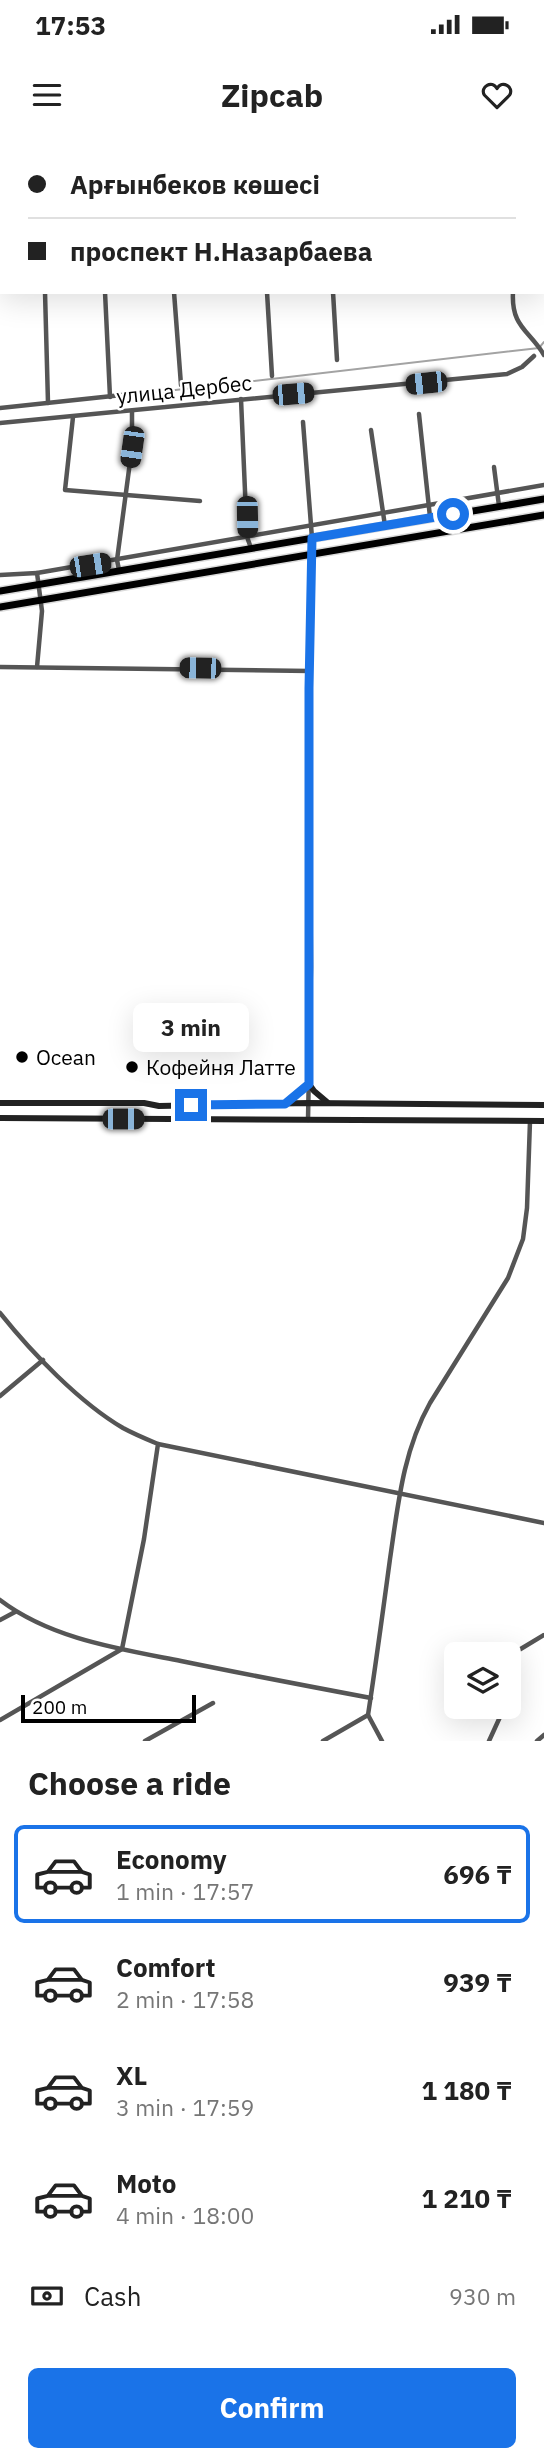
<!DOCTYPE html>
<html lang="en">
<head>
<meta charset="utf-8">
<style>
  :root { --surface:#fff; --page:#f6f6f6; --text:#222; --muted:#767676; --line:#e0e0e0; --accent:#1a73e8 }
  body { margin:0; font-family:"IBM Plex Sans",sans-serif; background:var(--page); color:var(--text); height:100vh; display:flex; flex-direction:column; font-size:26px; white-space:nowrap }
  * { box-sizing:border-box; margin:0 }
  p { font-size:23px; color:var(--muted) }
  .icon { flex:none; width:38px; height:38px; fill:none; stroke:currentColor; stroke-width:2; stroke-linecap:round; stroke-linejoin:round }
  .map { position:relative; height:1601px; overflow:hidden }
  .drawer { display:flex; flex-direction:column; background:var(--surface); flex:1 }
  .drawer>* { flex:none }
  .top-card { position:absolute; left:0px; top:0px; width:544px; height:154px; box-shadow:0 7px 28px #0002; display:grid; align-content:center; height:154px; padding:0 28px; background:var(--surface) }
  .fabs { position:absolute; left:444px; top:1502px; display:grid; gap:14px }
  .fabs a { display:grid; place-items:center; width:77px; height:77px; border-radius:10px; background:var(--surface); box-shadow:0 7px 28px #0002; font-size:35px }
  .scale { position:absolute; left:21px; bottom:18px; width:175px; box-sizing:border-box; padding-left:7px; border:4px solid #000; border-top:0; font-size:19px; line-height:24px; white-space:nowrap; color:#000; -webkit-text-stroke:5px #fff; paint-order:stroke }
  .end { position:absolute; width:32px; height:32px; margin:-16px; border:9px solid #1a73e8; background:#fff; box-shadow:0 0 0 4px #fff }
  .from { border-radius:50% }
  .bubble { position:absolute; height:49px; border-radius:10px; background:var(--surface); box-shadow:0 7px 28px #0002; font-size:23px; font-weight:800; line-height:49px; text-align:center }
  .car { position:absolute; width:21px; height:42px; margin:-21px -10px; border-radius:9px; box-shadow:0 0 5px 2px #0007; background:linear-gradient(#222 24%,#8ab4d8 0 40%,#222 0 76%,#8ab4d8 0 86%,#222 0) }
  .top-card b { display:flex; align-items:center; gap:24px; height:66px; font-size:26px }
  .top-card b+b { border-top:2px solid var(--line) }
  .top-card i { width:18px; height:18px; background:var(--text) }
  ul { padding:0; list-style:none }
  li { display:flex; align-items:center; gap:21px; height:98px; margin:0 14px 10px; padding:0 14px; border:4px solid transparent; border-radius:10px }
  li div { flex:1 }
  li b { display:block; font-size:26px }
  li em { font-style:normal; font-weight:800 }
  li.on { border-color:var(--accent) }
  li>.icon { width:63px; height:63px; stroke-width:1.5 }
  h2 { padding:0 28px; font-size:32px; line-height:84px }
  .pay { display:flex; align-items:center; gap:18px; height:77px; padding:0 28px; font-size:26px }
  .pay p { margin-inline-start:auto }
  .cta { display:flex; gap:14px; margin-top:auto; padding:14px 28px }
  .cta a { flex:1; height:80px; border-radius:10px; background:var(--accent); color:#fff; font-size:28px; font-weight:800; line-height:80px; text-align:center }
  .status { display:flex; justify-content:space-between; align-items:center; height:49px; padding:0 35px; background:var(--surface); direction:ltr }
  .status svg { height:19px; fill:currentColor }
  header { display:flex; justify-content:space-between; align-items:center; height:91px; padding:0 28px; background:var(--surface); font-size:32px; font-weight:800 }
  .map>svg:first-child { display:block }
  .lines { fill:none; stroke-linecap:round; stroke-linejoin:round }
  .stream { stroke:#a3a3a3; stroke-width:2 }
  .primary-casing { stroke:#dbdbdb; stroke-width:10 }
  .minor { stroke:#555; stroke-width:4.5 }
  .secondary { stroke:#222; stroke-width:6 }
  .primary { stroke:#000; stroke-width:7 }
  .route { stroke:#1a73e8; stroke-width:9 }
  .poi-dot { fill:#000; stroke:#fff; stroke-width:2.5 }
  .labels { text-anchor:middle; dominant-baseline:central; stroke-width:5; stroke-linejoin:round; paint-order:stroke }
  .street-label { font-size:21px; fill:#000; stroke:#fff }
  .poi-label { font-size:21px; fill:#000; stroke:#fff; text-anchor:start }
</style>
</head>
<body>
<div class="status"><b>17:53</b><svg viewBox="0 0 49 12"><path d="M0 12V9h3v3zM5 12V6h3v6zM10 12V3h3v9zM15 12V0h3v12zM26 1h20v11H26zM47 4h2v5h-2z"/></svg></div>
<header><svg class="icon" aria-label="menu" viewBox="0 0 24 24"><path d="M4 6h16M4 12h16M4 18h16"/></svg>Zipcab<svg class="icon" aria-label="heart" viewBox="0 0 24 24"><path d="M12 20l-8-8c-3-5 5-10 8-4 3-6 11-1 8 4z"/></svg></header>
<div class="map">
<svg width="544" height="1601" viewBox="0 0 544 1601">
  <rect width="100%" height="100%" fill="#fff"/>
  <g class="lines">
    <polyline class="stream" points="123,256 539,208 544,202"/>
    <defs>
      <g id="primary">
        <polyline points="0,451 544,359"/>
        <polyline points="0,467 544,375"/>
      </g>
    </defs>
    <use href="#primary" class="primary-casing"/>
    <g class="minor">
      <polyline points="40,0 40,2"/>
      <polyline points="98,0 98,2"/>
      <polyline points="164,0 164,2"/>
      <polyline points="257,0 257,2"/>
      <polyline points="325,0 330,2"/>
      <polyline points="457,0 458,2"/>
      <polyline points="525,0 526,2"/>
      <polyline points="45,152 48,263"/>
      <polyline points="105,152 110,257"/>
      <polyline points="174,152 181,245"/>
      <polyline points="267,152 272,236"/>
      <polyline points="333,152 337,220"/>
      <path d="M513,152C511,187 529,190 544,215"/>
      <polyline points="241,259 247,397 251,408"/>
      <polyline points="0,268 122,255"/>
      <polyline points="419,274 430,377"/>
      <polyline points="73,277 65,350 200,361"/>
      <polyline points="303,282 312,398 309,548 311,827 308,980"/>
      <polyline points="0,283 507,234 522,227 534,216"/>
      <polyline points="371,290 385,386"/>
      <polyline points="494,327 499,366"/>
      <polyline points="119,430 117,420 132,307 132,271"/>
      <polyline points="37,433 544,345"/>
      <polyline points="0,435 37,433 42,471 37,527"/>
      <polyline points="0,527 310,531"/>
      <path d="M0,1173C31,1212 80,1263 123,1288C134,1294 146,1299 158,1304L144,1399L122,1509L0,1580"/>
      <polyline points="0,1256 43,1220"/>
      <polyline points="158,1304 544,1383"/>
      <path d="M0,1460C51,1499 120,1509 181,1521C244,1534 307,1546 371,1558"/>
      <polyline points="0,1480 15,1472"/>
      <polyline points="509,1536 514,1513 544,1495"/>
      <polyline points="145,1601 213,1563"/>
      <polyline points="323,1601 368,1575"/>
      <path d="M382,1601L368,1575C376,1523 383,1471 390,1419C398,1365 403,1311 430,1263L508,1138L523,1099L527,1068L530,981"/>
      <polyline points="489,1601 505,1566"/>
      <polyline points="537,1601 544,1595"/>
    </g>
    <g class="secondary">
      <polyline points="287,962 309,944 314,951 327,962"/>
      <polyline points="0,963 144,963 159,966 309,963 544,965"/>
      <polyline points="0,978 544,981"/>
    </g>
    <use href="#primary" class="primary"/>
  </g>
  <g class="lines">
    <polyline class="route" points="191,965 285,964 309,944 309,548 312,398 453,374"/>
  </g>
  <g class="poi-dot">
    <circle cx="22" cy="917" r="7"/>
    <circle cx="132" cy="927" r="7"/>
  </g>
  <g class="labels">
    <g class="street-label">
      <text transform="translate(184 249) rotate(-6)">улица Дербес</text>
    </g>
    <g class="poi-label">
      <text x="36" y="917">Ocean</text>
      <text x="146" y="927">Кофейня Латте</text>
    </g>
  </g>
</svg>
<div class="fabs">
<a><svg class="icon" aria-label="layers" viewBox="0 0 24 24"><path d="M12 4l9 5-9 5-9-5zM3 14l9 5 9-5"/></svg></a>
</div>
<div class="scale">200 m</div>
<i class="end from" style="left:453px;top:374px"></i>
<i class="end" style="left:191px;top:965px"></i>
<div class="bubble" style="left:133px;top:863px;width:116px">3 min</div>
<i class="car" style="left:426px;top:243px;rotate:264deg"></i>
<i class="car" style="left:293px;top:254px;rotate:85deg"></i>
<i class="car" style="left:132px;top:307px;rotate:188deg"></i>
<i class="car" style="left:247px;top:377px;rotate:179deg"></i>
<i class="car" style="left:90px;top:425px;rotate:81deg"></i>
<i class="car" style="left:200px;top:528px;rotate:271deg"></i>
<i class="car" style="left:123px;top:979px;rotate:90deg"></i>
<div class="top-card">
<b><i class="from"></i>Арғынбеков көшесі</b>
<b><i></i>проспект Н.Назарбаева</b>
</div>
</div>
<section class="drawer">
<h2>Choose a ride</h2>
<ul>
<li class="on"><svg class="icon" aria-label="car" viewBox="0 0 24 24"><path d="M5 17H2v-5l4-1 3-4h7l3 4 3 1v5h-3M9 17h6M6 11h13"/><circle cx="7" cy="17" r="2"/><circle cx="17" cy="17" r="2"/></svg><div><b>Economy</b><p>1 min · 17:57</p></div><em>696 ₸</em></li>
<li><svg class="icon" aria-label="car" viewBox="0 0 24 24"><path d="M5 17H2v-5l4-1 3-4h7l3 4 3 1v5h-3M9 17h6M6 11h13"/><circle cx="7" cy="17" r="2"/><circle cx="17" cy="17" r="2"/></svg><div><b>Comfort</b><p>2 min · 17:58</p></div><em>939 ₸</em></li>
<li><svg class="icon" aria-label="car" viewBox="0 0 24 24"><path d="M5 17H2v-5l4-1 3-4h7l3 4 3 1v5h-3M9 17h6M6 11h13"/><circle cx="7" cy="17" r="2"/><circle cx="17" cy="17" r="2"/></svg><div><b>XL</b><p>3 min · 17:59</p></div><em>1 180 ₸</em></li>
<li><svg class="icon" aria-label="car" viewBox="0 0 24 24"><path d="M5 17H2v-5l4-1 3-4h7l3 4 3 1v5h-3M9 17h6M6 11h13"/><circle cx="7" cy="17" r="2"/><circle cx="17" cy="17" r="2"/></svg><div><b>Moto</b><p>4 min · 18:00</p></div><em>1 210 ₸</em></li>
</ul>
<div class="pay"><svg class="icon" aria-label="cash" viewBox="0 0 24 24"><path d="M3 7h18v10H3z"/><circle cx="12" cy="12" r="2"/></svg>Cash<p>930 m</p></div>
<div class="cta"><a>Confirm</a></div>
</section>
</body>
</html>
